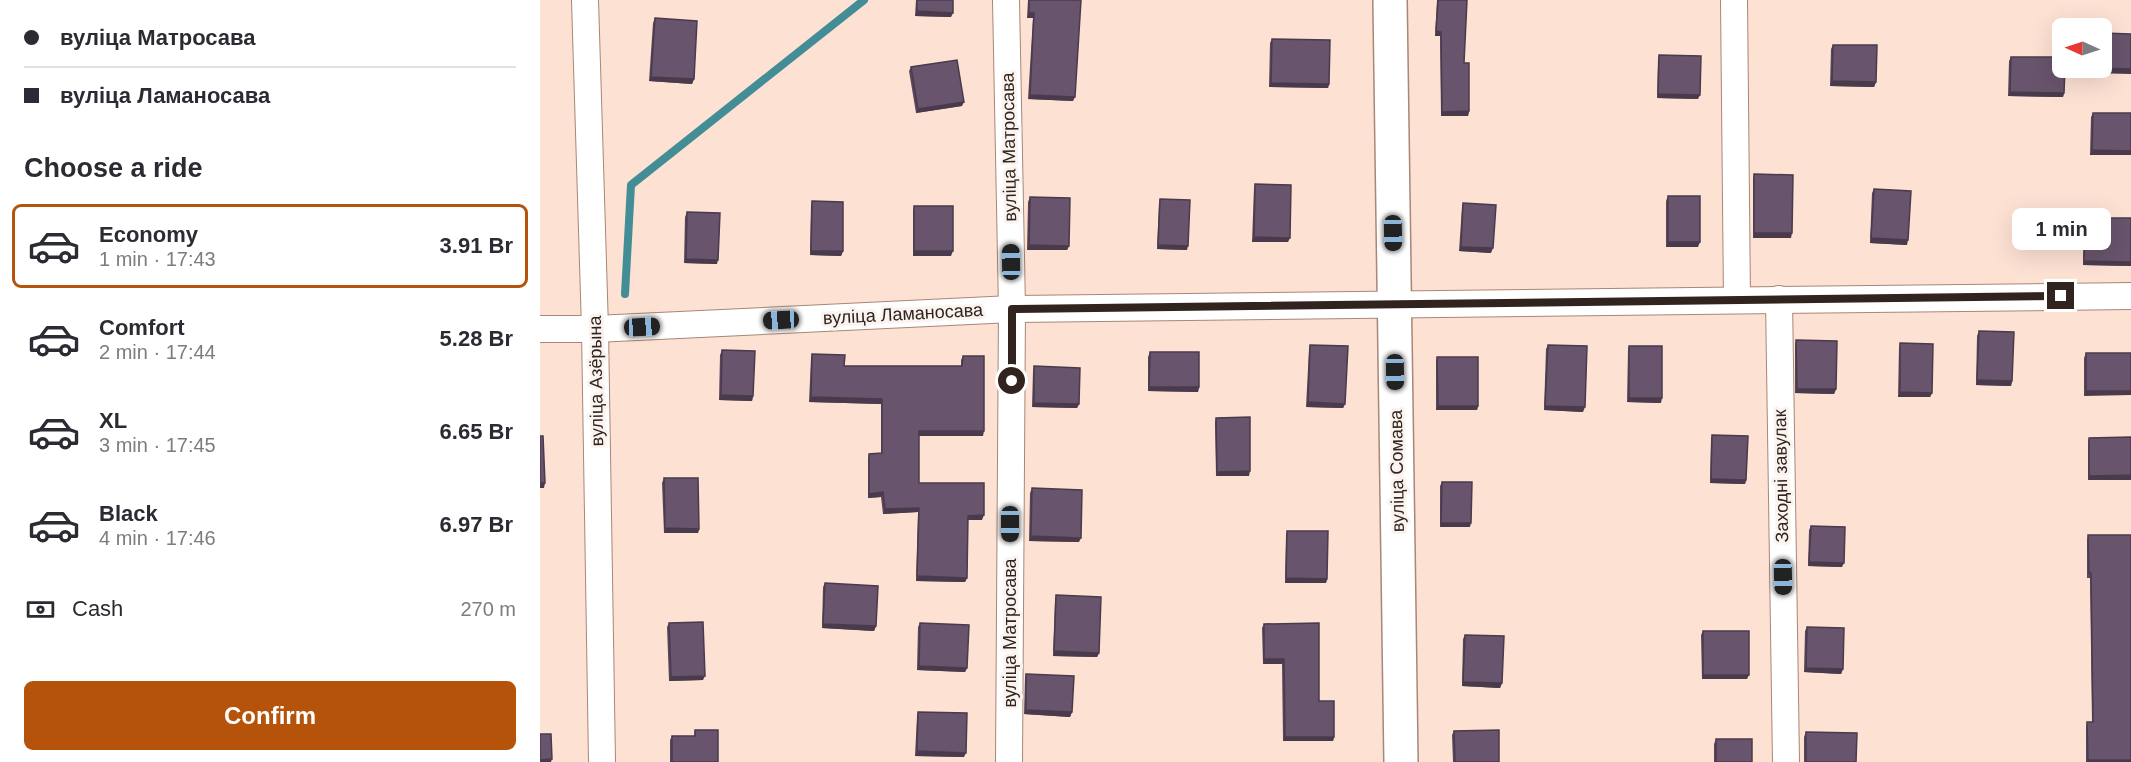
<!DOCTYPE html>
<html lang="en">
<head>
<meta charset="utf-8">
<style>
  :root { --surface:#fff; --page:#f7f7f7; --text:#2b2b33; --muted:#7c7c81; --line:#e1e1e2; --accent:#b45309 }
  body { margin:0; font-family:Arial,sans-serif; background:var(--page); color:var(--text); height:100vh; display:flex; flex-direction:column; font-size:22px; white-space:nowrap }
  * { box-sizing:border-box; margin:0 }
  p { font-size:20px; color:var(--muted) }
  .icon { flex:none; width:33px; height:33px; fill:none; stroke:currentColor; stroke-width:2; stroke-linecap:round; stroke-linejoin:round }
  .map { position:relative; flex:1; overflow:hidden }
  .details { display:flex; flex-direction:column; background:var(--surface); width:540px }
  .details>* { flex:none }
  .guide { display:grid; align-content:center; height:132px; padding:0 24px; background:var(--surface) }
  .needle { width:39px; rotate:273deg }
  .buttons { position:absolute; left:1512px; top:18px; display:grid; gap:12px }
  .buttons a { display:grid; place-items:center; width:60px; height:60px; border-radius:9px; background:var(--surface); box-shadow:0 6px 24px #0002; font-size:30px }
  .end { position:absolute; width:27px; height:27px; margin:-14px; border:8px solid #31241e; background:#fff; box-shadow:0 0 0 3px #fff }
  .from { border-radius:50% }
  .bubble { position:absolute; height:42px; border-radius:9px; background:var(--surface); box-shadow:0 6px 24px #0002; font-size:20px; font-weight:800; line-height:42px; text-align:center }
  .car { position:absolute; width:18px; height:36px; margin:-18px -9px; border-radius:8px; box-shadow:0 0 4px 2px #0007; background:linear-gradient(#222 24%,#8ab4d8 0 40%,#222 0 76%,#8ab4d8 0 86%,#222 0) }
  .guide b { display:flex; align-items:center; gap:21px; height:57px; font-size:22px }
  .guide b+b { border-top:2px solid var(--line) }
  .guide i { width:15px; height:15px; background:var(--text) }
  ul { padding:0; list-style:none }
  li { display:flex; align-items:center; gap:18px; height:84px; margin:0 12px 9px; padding:0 12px; border:3px solid transparent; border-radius:9px }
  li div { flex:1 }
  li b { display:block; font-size:22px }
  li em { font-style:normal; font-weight:800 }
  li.on { border-color:var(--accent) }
  li>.icon { width:54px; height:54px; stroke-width:1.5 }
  h2 { padding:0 24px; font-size:27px; line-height:72px }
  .pay { display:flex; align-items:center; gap:15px; height:66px; padding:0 24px; font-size:22px }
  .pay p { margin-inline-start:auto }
  .button { display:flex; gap:12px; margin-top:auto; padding:12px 24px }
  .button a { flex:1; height:69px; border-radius:9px; background:var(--accent); color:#fff; font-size:24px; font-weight:800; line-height:69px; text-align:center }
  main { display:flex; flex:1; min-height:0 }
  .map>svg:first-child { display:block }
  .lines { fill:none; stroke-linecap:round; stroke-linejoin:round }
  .stream { stroke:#438d97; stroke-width:8 }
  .street-casing { stroke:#a78777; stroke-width:28 }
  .secondary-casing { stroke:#a78777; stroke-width:36 }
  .street { stroke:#fff; stroke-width:26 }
  .secondary { stroke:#fff; stroke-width:33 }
  .wall { fill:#59485d }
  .shaded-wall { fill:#493b4c }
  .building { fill:#68546c; stroke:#493b4c; stroke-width:1.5 }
  .route { stroke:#31241e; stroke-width:8 }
  .labels { text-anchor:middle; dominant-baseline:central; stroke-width:6; stroke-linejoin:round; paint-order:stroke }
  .street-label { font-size:18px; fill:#31241e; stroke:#faf3ef }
</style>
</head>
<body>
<main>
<section class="details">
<div class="guide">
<b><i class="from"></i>вуліца Матросава</b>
<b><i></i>вуліца Ламаносава</b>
</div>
<h2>Choose a ride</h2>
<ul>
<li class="on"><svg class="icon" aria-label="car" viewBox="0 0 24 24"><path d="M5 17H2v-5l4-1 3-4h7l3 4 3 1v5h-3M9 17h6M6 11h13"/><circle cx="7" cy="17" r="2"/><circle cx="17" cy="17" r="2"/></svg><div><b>Economy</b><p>1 min · 17:43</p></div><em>3.91 Br</em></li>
<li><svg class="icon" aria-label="car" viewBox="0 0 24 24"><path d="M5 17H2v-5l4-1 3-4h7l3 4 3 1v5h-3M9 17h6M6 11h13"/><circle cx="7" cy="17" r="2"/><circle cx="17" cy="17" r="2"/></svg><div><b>Comfort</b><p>2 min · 17:44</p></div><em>5.28 Br</em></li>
<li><svg class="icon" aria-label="car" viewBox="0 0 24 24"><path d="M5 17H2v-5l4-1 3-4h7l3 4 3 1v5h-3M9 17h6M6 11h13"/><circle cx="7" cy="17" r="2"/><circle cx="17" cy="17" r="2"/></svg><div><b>XL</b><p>3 min · 17:45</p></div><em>6.65 Br</em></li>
<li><svg class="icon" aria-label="car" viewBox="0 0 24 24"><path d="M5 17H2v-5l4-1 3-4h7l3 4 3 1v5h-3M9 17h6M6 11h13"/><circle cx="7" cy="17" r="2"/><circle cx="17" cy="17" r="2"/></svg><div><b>Black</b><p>4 min · 17:46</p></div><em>6.97 Br</em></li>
</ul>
<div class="pay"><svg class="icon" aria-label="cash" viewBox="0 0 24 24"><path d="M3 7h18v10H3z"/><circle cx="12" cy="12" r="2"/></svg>Cash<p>270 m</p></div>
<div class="button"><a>Confirm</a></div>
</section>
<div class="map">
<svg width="1591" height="762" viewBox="0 0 1591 762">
  <rect width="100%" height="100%" fill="#fde1d3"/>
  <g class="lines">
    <polyline class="stream" points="85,294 91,185 324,0"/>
    <defs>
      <g id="street">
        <polyline points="45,0 55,329 62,762"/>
        <polyline points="466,0 472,309 469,762"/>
        <polyline points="1194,0 1197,300"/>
        <polyline points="1239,299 1246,762"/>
        <polyline points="0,329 55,329 472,309 1591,296"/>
      </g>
      <polyline id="secondary" points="850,0 861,762"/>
    </defs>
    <use href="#street" class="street-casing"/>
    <use href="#secondary" class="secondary-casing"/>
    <use href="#street" class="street"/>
    <use href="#secondary" class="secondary"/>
  </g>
  <g class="wall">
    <polygon points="376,0 413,0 411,17 375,16"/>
    <polygon points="488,0 541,0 533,101 488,99 493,18 487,18"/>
    <polygon points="897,0 927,0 924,63 929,111 928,116 901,116 900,36 895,36"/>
    <polygon points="115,18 154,79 152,84 109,81 113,23"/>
    <polygon points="732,39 789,84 788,88 729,87 730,43"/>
    <polygon points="1293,45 1336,82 1334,87 1290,86 1291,49"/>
    <polygon points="1119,55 1158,99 1117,98 1118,59"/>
    <polygon points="1471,57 1524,93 1523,97 1468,96 1469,61"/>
    <polygon points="371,67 422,106 376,113 369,71"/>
    <polygon points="1553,113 1591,113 1591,155 1550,155 1551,117"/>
    <polygon points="1214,174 1251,238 1213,238 1213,179"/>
    <polygon points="715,184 748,242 712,242 714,188"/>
    <polygon points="1334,189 1367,245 1330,243 1332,193"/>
    <polygon points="1128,196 1158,247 1126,247 1126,201"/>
    <polygon points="490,197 529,246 527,250 487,250 488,202"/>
    <polygon points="620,199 647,250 617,249 619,203"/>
    <polygon points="272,201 303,251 301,256 270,255 271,206"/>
    <polygon points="923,203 951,253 919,251 922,207"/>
    <polygon points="374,206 411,256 373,256 373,211"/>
    <polygon points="147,212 177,264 144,263 145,217"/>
    <polygon points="1545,218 1591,218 1591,266 1543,265 1544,222"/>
    <polygon points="1439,331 1472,381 1471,386 1436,385 1437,336"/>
    <polygon points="1256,340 1296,389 1294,394 1255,393 1255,345"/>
    <polygon points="1360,343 1392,393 1390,397 1358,397 1359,348"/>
    <polygon points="770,345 805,404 803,408 766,407 769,349"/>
    <polygon points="1008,345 1043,412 1004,410 1006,349"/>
    <polygon points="1089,346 1121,403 1087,402 1088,350"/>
    <polygon points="182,350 213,396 212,401 179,400 180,355"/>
    <polygon points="610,352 659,387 658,392 608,391 608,357"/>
    <polygon points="1546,353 1591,353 1544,396 1544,358"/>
    <polygon points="272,354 304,366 421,366 421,360 423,356 443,436 379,436 379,483 442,520 428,520 427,578 425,582 376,581 378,512 343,514 341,497 328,498 328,459 329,454 341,453 341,404 269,402 271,358"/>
    <polygon points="897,357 938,406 937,410 896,410 896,361"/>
    <polygon points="494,366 539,404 537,408 492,407 493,371"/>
    <polygon points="676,418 709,476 676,476 675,422"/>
    <polygon points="1172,435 1206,480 1205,484 1170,483 1171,439"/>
    <polygon points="1591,437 1548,480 1548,442 1549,438"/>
    <polygon points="124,478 159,529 158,533 124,533 122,483"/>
    <polygon points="902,482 930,527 900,527 900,486"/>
    <polygon points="492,488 539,542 489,541 490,493"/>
    <polygon points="1271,526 1302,567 1268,566 1269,530"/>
    <polygon points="747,531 787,579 786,583 745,583 746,535"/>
    <polygon points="1548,535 1591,762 1546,762 1546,727 1547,722 1552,722 1550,578 1547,578 1547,540"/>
    <polygon points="285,583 336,626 334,631 282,628 283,587"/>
    <polygon points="516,595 559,653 557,657 513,656 515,600"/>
    <polygon points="129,623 163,680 129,681 127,627"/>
    <polygon points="380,623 427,668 425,672 377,670 378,627"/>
    <polygon points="724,624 779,701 794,737 793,741 743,741 742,664 723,664 722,628"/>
    <polygon points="1267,627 1303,669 1301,674 1264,672 1265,631"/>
    <polygon points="1163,631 1207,679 1162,679 1161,635"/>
    <polygon points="925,635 962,683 960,688 922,686 923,639"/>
    <polygon points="486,674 532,712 530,717 484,714 485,678"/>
    <polygon points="378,712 424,757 375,756 377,716"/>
    <polygon points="155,730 178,762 130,762 130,740 132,736 154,736"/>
    <polygon points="914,731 959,762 913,762 912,735"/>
    <polygon points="1266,732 1316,762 1264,762 1264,737"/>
    <polygon points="1176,739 1212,762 1174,762 1174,744"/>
  </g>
  <g class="shaded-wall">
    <polygon points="377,11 413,13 411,17 375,16"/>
    <polygon points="489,13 494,13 493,18 487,18"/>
    <polygon points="896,31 901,32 900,36 895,36"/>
    <polygon points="1550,68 1591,69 1591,74 1549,73"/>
    <polygon points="111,77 154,79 152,84 109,81"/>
    <polygon points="1292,81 1336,82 1334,87 1290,86"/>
    <polygon points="731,83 789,84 788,88 729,87"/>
    <polygon points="1470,92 1524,93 1523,97 1468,96"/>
    <polygon points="1118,94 1160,95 1158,99 1117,98"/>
    <polygon points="490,95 535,97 533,101 488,99"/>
    <polygon points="424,102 422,106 376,113 378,109"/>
    <polygon points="929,111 928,116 901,116 902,112"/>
    <polygon points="1552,150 1591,151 1591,155 1550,155"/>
    <polygon points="1214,233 1252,233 1251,238 1213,238"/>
    <polygon points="714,237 750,238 748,242 712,242"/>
    <polygon points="1331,238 1368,240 1367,245 1330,243"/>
    <polygon points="1128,242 1160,242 1158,247 1126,247"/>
    <polygon points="489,245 529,246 527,250 487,250"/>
    <polygon points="618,245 648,246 647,250 617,249"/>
    <polygon points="921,247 953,248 951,253 919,251"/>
    <polygon points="271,251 303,251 301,256 270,255"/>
    <polygon points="374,251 413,251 411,256 373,256"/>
    <polygon points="146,259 178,260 177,264 144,263"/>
    <polygon points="1544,261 1591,262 1591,266 1543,265"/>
    <polygon points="1437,380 1472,381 1471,386 1436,385"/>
    <polygon points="609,387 659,387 658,392 608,391"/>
    <polygon points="1257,389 1296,389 1294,394 1255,393"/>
    <polygon points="1546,391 1591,391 1591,395 1544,396"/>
    <polygon points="1360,392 1392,393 1390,397 1358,397"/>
    <polygon points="181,395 213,396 212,401 179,400"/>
    <polygon points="271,397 342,399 341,404 269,402"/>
    <polygon points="1089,398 1122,398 1121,403 1087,402"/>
    <polygon points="768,402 805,404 803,408 766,407"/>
    <polygon points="494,403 539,404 537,408 492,407"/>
    <polygon points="898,406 938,406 937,410 896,410"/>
    <polygon points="1005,406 1045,407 1043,412 1004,410"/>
    <polygon points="379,431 444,431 443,436 378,436"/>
    <polygon points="710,471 709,476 676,476 677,472"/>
    <polygon points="1591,475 1591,480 1548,480 1549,476"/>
    <polygon points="1171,479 1206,480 1205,484 1170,483"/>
    <polygon points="0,483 5,483 4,488 0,488"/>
    <polygon points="343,492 341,497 328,498 329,494"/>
    <polygon points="379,508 378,512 343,514 345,509"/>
    <polygon points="444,515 442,520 427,520 428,516"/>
    <polygon points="901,523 931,523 930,527 900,527"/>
    <polygon points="125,528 159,529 158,533 124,533"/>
    <polygon points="491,536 541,538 539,542 489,541"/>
    <polygon points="1269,562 1304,563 1302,567 1268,566"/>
    <polygon points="377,576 427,578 425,582 376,581"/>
    <polygon points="746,578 787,579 786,583 745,583"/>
    <polygon points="283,624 336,626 334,631 282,628"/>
    <polygon points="514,651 559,653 557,657 513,656"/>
    <polygon points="724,659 744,659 742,664 723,664"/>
    <polygon points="379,666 427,668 425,672 377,670"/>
    <polygon points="1266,668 1303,669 1301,674 1264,672"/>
    <polygon points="1163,675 1209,675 1207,679 1162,679"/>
    <polygon points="165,676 163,680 129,681 131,677"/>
    <polygon points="923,682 962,683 960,688 922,686"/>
    <polygon points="486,710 532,712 530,717 484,714"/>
    <polygon points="745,737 794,737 793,741 743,741"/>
    <polygon points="377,751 426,753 424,757 375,756"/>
    <polygon points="12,759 11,762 0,762 0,760"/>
    <polygon points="1548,760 1591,760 1591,762 1547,762"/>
  </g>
  <g class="building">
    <polygon points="377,0 413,0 413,13 377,11"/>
    <polygon points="489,0 541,0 535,97 490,95 494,13 489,13"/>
    <polygon points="898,0 927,0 924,63 929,63 929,111 902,112 901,32 896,31"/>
    <polygon points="115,18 157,21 154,79 111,77"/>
    <polygon points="1562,33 1591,34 1591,69 1550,68 1562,68"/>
    <polygon points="732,39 790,40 789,84 731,83"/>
    <polygon points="1293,45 1337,45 1336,82 1292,81"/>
    <polygon points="1119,55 1161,56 1160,95 1118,94"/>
    <polygon points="1471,57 1522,57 1522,68 1525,68 1524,93 1470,92"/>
    <polygon points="417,60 424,102 378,109 371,67"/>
    <polygon points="1553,113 1591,113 1591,151 1552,150"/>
    <polygon points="1214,174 1253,175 1252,233 1214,233"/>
    <polygon points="715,184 751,185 750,238 714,237"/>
    <polygon points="1334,189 1371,191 1368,240 1331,238"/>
    <rect x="1128" y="196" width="32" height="46"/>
    <polygon points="490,197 530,198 529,246 489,245"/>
    <polygon points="620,199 650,200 648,246 618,245"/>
    <polygon points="272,201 303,202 303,251 271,251"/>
    <polygon points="923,203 956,205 953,248 921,247"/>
    <rect x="374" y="206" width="39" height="45"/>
    <polygon points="147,212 180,213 178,260 146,259"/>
    <polygon points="1545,218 1591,218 1591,262 1544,261"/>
    <polygon points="1439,331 1474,332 1472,381 1437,380"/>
    <polygon points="1256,340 1297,341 1296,389 1257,389"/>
    <polygon points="1360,343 1393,344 1392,393 1360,392"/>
    <polygon points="770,345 808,346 805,404 768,402"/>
    <polygon points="1008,345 1047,346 1045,407 1005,406"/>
    <rect x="1089" y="346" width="33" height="52"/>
    <polygon points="182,350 215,351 213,396 181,395"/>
    <polygon points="610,352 659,352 659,387 609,387"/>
    <rect x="1546" y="353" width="45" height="38"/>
    <polygon points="272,354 305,355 304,366 422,366 423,356 444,356 444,431 379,431 379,483 444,483 444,515 428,516 427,578 377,576 379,508 345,509 343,492 329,494 329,454 342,453 342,399 271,397"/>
    <polygon points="897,357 938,357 938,406 898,406"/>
    <polygon points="494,366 540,368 539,404 494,403"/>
    <polygon points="710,417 710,471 677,472 676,418"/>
    <polygon points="1172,435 1208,436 1206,480 1171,479"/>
    <polygon points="0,436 3,436 5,483 0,483"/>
    <polygon points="1591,437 1591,475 1549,476 1549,438"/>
    <polygon points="124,478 158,478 159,529 125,528"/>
    <polygon points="902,482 932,482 931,523 901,523"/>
    <polygon points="492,488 542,490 541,538 491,536"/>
    <polygon points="1271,526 1305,527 1304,563 1269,562"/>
    <polygon points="747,531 788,531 787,579 746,578"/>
    <polygon points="1548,535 1591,535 1591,760 1548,760 1547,722 1553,722 1551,573 1549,573"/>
    <polygon points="285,583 338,586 336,626 283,624"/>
    <polygon points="516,595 561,597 559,653 514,651"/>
    <polygon points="163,622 165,676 131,677 129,623"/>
    <polygon points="380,623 429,625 427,668 379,666"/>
    <polygon points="779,623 779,701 794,701 794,737 745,737 744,659 724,659 724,624"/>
    <polygon points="1267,627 1304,628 1303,669 1266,668"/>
    <rect x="1163" y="631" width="46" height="44"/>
    <polygon points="925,635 964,636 962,683 923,682"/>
    <polygon points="486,674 534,676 532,712 486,710"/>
    <polygon points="378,712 427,713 426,753 377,751"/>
    <polygon points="155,730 178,730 178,762 132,762 132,736 155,736"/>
    <polygon points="959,730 959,762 915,762 914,731"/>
    <polygon points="1266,732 1317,733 1316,762 1266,762"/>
    <polygon points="0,734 11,734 12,759 0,760"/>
    <rect x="1176" y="739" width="36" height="23"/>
  </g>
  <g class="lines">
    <polyline class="route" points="472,381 472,309 1521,296"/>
  </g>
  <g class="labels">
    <g class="street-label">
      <text transform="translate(469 147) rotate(-91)">вуліца Матросава</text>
      <text transform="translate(363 314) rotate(-3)">вуліца Ламаносава</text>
      <text transform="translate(56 381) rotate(-91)">вуліца Азёрына</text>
      <text transform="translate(857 471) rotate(-91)">вуліца Сомава</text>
      <text transform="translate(1241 476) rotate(-91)">Заходні завулак</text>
      <text transform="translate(470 633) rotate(-90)">вуліца Матросава</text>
    </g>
  </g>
</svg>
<div class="buttons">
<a><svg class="needle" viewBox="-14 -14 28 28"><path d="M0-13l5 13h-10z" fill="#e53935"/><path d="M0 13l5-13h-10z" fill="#7c7c81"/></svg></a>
</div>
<i class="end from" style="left:472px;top:381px"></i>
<i class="end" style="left:1521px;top:296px"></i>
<div class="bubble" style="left:1472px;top:208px;width:99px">1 min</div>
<i class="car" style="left:853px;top:233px;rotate:179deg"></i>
<i class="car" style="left:471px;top:262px;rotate:359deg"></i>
<i class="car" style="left:241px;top:320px;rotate:267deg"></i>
<i class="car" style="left:102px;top:327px;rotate:87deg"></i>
<i class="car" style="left:855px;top:372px;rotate:179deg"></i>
<i class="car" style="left:470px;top:524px;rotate:180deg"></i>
<i class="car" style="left:1243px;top:577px;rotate:179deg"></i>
</div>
</main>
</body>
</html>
